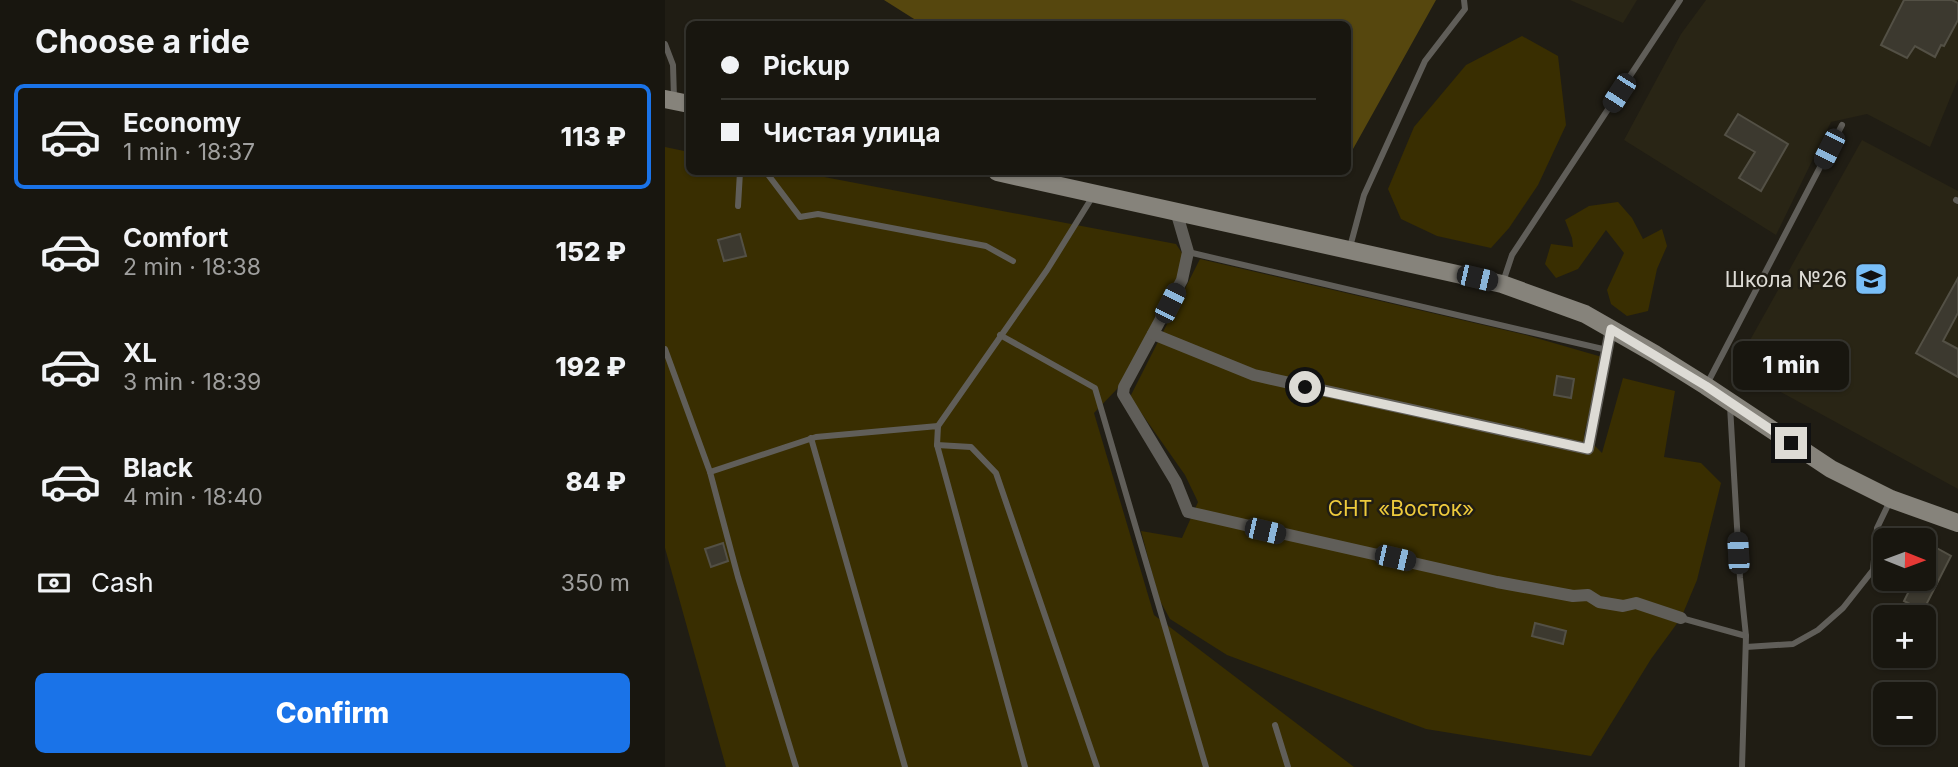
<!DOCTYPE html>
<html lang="en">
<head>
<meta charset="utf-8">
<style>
  :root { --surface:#18160f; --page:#211f18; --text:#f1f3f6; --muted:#9f9f9e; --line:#36352f; --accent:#1a73e8 }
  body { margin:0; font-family:Inter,sans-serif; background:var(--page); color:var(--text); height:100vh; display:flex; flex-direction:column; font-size:26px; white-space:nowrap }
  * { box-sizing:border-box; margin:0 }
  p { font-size:23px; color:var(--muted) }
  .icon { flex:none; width:38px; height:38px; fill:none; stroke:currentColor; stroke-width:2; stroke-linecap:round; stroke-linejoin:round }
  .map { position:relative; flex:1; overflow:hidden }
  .sheet { display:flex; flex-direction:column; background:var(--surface); width:665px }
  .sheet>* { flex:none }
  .guide { position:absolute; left:21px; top:21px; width:665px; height:154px; border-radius:10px; box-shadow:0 2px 5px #0004,0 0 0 2px var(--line); display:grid; align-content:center; height:154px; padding:0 35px; background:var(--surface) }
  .needle { width:46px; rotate:91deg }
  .fabs { position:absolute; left:1208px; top:528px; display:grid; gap:14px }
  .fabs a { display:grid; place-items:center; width:63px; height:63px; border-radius:10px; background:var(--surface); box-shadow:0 2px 5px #0004,0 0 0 2px var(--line); font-size:35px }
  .end { position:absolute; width:32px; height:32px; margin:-16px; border:9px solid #dddbd5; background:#111; box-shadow:0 0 0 4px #111 }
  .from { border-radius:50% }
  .bubble { position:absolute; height:49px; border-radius:10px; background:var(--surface); box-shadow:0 2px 5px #0004,0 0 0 2px var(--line); font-size:23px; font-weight:800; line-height:49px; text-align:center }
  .car { position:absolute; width:21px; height:42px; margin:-21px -10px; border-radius:9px; box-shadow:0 0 5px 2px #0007; background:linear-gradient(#222 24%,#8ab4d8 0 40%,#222 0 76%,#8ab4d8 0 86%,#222 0) }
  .guide b { display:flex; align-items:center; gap:24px; height:66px; font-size:26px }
  .guide b+b { border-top:2px solid var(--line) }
  .guide i { width:18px; height:18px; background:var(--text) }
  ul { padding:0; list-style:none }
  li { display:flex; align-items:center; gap:21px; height:105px; margin:0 14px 10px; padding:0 21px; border:4px solid transparent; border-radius:10px }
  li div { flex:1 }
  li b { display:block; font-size:26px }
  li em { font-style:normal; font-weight:800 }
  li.selected { border-color:var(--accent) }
  li>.icon { width:63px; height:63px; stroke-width:1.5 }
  h2 { padding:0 35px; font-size:32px; line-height:84px }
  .pay { display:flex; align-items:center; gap:18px; height:77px; padding:0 35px; font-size:26px }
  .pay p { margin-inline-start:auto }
  .primary-button { display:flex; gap:14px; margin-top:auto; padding:14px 35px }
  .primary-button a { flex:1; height:80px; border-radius:10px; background:var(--accent); color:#fff; font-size:28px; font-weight:800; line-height:80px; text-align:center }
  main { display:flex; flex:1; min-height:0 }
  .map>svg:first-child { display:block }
  .built { fill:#292515 }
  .green { fill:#392e01 }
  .forest { fill:#56470e }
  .building { fill:#3c392f; stroke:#535045; stroke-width:2 }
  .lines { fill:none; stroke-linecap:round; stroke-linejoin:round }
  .lane { stroke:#605e59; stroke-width:6 }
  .street { stroke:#605e59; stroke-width:12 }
  .secondary { stroke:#86837b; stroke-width:18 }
  .route { stroke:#dddbd5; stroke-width:9 }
  .labels { text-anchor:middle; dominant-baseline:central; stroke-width:5; stroke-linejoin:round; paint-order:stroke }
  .poi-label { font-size:21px; fill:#dddbd5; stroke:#201d14; text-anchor:end }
  .park-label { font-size:21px; fill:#edca3c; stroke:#201d14 }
</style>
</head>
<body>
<main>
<section class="sheet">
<h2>Choose a ride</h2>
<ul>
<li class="selected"><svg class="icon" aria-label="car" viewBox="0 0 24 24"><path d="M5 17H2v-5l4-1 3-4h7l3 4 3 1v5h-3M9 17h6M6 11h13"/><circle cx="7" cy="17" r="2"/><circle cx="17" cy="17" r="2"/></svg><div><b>Economy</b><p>1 min · 18:37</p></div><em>113 ₽</em></li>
<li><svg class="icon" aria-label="car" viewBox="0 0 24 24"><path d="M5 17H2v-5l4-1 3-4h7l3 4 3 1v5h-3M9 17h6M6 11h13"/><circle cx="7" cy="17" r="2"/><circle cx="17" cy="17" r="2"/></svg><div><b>Comfort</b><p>2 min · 18:38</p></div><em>152 ₽</em></li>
<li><svg class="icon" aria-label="car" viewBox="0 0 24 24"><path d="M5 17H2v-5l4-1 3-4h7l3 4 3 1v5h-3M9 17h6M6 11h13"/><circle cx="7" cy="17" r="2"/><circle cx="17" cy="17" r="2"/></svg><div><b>XL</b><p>3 min · 18:39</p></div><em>192 ₽</em></li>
<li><svg class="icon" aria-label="car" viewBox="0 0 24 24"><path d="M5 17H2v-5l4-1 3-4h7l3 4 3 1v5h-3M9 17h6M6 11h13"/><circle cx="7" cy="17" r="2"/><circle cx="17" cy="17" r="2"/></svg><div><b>Black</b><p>4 min · 18:40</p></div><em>84 ₽</em></li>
</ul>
<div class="pay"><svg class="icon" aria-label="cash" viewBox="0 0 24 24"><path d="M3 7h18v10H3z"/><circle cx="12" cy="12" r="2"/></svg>Cash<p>350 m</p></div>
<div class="primary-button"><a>Confirm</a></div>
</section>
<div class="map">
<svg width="1293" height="767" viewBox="0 0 1293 767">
  <rect width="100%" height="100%" fill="#201d14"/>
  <g class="built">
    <polygon points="905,0 972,0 958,23"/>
    <polygon points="1041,0 1293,0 1293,79 1265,147 1202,114 1166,122 1111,235 959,140 1016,34"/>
    <polygon points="1197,140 1293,191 1293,489 1070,367"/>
  </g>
  <g class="green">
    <polygon points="857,36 893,56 901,125 873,185 844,228 826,248 772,236 736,219 723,189 749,127 801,65"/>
    <polygon points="0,147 24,152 24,172 133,172 511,244 521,259 515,285 452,389 429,413 489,615 689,767 61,767 0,548"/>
    <polygon points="953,202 967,218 978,239 997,229 1002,246 992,269 983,311 962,316 946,304 942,290 959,253 941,230 913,269 891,278 880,264 886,244 908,247 907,238 900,220 924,206"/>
    <polygon points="535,259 861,335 937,357 919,435 937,453 958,378 1010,391 999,457 1036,463 1056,483 1032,580 1016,618 986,659 926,756 761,729 562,655 505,619 494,599 476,531 517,538 533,502 520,475 465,397"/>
  </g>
  <polygon class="forest" points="219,0 771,0 683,158 682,24 257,24"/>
  <g class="building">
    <polygon points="1239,0 1287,0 1293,3 1293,20 1279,46 1276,45 1270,57 1250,46 1242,58 1216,45"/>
    <polygon points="1073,114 1123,144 1096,191 1074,178 1090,152 1060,135"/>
    <polygon points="75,234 81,256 59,261 53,240"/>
    <polygon points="1293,278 1293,313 1278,341 1293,349 1293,377 1251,353"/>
    <polygon points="892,376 909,379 906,398 889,395"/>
    <polygon points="58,543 63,561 46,567 40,549"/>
    <polygon points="1268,546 1286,556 1258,611 1239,601 1250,579 1258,579 1258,564"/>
    <polygon points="870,623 901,631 898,644 867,636"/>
  </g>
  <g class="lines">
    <g class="lane">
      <polyline points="0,44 8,65 9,99"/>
      <polyline points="101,172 135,217 153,214 321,246 348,261"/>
      <polyline points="1291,200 1293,201"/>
      <polyline points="73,206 75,172"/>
      <polyline points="685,247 699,195 760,61 800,9 799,0"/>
      <polyline points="523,252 942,350"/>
      <polyline points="838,282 847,255 1015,0"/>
      <polyline points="335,335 430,388 541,767"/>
      <polyline points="0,349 45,472 73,577 131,767"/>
      <polyline points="1042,384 1177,125"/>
      <polyline points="1065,406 1075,578 1081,636 1077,767"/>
      <polyline points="273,426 382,270 428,196"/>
      <polyline points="146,438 240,767"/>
      <polyline points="272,445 306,447 331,473 432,767"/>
      <polyline points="45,472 151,437 273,426 272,445 360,767"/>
      <polyline points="1016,618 1081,636"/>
      <polyline points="1081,647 1128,644 1153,630 1178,608 1208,570 1212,528 1225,501"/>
      <polyline points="610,725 623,767"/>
    </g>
    <g class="street">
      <polyline points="511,211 523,252 517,280 459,387 458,394 511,482 523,512 832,582 908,596 923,595 934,602 958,606 971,603 1016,618"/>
      <polyline points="488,334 589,375 923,449 946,329"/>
    </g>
    <g class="secondary">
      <polyline points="0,99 24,104"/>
      <polyline points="332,172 837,284 920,314 990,354 1041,386 1166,469 1226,499 1293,523"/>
    </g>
  </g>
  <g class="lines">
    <polyline class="route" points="640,387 923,449 946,329 1041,386 1126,443"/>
  </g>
  <defs>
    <symbol id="school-square" viewBox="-11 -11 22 22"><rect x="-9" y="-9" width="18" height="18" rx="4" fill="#79bff8" stroke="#201d14"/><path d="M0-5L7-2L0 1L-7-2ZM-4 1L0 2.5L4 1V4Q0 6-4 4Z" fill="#111"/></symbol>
  </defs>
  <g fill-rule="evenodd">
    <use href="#school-square" x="1187" y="260" width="38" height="38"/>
  </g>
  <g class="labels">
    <g class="poi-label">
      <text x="1182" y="279">Школа №26</text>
    </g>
    <g class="park-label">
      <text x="736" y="508">СНТ «Восток»</text>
    </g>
  </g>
</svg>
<div class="fabs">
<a><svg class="needle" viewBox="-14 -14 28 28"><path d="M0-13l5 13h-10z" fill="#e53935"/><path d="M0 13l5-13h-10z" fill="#9f9f9e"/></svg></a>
<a>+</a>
<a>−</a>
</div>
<i class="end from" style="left:640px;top:387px"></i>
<i class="end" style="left:1126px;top:443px"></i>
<div class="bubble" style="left:1068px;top:341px;width:116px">1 min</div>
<i class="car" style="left:954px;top:93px;rotate:213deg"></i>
<i class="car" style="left:1164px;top:149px;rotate:207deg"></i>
<i class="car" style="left:812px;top:278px;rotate:103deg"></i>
<i class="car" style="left:505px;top:303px;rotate:27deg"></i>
<i class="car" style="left:600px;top:531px;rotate:103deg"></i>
<i class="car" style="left:1073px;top:553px;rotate:357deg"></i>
<i class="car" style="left:730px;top:558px;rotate:103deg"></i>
<div class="guide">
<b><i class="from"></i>Pickup</b>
<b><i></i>Чистая улица</b>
</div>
</div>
</main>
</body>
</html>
